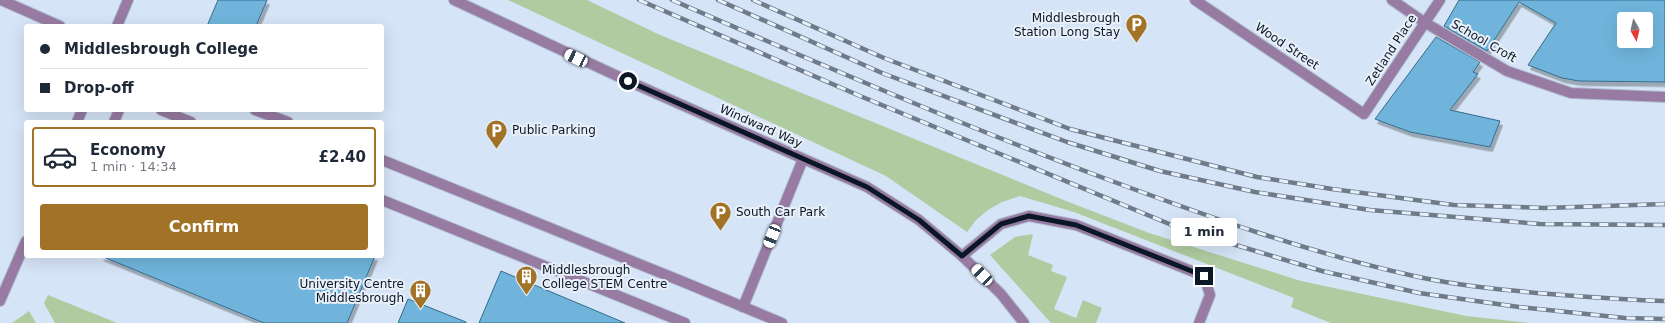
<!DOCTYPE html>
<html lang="en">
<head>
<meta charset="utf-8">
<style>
  :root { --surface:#fff; --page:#f6f6f7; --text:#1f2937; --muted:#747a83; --line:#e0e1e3; --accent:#a27326 }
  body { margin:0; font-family:"DejaVu Sans",sans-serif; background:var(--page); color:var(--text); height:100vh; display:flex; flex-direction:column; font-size:15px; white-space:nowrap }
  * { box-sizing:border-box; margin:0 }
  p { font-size:13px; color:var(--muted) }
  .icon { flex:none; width:22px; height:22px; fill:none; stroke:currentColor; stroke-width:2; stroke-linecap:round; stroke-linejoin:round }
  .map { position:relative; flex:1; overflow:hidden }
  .sheet { position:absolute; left:24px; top:120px; width:360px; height:138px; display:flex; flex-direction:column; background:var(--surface); border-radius:4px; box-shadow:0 4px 16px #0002 }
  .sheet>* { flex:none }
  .guide { position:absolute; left:24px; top:24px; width:360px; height:88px; border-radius:4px; box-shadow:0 4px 16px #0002; display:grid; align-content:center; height:88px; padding:0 16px; background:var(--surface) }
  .needle { width:26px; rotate:172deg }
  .fabs { position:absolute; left:1617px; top:12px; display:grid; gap:8px }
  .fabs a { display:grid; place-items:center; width:36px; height:36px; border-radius:4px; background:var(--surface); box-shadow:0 4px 16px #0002; font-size:20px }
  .end { position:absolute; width:18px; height:18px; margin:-9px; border:5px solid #0a1727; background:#fff; box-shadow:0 0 0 2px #fff }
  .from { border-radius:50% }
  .bubble { position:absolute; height:28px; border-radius:4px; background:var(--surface); box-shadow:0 4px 16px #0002; font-size:13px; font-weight:600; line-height:28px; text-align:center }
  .car { position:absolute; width:12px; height:24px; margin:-12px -6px; border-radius:5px; box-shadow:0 0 3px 1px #0007; background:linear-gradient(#fff 24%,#345 0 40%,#fff 0 76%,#345 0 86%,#fff 0) }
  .guide b { display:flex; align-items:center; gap:14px; height:38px; font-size:15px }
  .guide b+b { border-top:1px solid var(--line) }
  .guide i { width:10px; height:10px; background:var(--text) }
  ul { padding:7px 0 0; list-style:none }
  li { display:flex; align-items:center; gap:12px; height:60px; margin:0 8px 6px; padding:0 8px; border:2px solid var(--line); border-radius:4px }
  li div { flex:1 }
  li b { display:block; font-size:15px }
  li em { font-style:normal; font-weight:600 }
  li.active { border-color:var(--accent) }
  li>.icon { width:36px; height:36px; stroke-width:1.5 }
  .primary-button { display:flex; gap:8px; margin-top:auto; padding:8px 16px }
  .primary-button a { flex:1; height:46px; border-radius:4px; background:var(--accent); color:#fff; font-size:16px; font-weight:600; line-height:46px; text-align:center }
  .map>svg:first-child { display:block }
  .green { fill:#afcba0 }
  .building { fill:#70b4db; stroke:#356b89; fill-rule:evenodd; filter:url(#shadow) }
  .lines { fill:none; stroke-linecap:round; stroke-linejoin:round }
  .service-casing { stroke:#b0bfd1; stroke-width:12 }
  .minor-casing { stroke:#b0bfd1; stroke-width:12 }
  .tertiary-casing { stroke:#b0bfd1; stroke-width:12 }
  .service { stroke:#977ba3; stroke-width:10 }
  .minor { stroke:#977ba3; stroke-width:10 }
  .tertiary { stroke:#977ba3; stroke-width:10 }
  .rail-casing { stroke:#6d7b8b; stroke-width:4.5 }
  .rail { stroke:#e9f0f9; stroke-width:3; stroke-dasharray:9; stroke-linecap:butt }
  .route { stroke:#0a1727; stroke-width:5 }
  .labels { text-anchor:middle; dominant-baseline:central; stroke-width:4; stroke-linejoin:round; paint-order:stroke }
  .poi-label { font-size:12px; fill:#0a1727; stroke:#e9f0f9; text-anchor:start }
  .street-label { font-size:12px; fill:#0a1727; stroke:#e9f0f9 }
</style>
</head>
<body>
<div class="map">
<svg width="1665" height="323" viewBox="0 0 1665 323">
  <defs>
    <filter id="shadow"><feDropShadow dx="2.5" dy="4.5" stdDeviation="0" flood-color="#0004"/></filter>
  </defs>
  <rect width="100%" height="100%" fill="#d5e4f6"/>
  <g class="green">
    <polygon points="508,0 587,0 660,35 1066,201 1149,233 1301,281 1466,316 1531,323 1331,323 1291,307 1294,298 1074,212 1020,196 1002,202 988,210 976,220 967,232 886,176"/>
    <polygon points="1033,234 1028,255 1053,265 1051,271 1067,277 1054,309 1076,318 1083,300 1102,308 1096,323 1051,323 990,255 1015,237"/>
    <polygon points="48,295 117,323 55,323 44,303"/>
    <polygon points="29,311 36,323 12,323"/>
  </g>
  <g class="building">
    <polygon points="218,0 267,0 256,26 207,26"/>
    <path d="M1459,0H1665V82L1579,81L1562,78L1528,65L1556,23L1519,2L1487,51L1444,26ZM1624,19H1646V41H1624Z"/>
    <polygon points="1436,37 1480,62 1473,72 1478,74 1450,110 1500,121 1490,147 1410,132 1375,119"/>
    <polygon points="101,256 375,256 347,323 264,323"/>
    <polygon points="501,271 625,323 479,323"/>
    <polygon points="408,299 466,322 466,323 398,323"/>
  </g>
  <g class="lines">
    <defs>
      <g id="service">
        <polyline points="1,0 60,26"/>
        <polyline points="161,110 191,122"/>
        <polyline points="255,110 288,122"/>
        <polyline points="77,122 82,110"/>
        <polyline points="114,122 119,110"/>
        <polyline points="382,160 686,283 782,323"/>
        <polyline points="382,200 685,323"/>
        <polyline points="962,256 1001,224 1029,216 1076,225 1204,276 1210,295 1199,323"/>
        <polyline points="0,301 26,241"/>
        <polyline points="743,307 803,159"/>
      </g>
      <g id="minor">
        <polyline points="1195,0 1364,114 1440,0"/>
        <polyline points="1392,0 1424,22 1507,71 1571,93 1665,97"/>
        <polyline points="117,26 128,0"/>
      </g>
      <polyline id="tertiary" points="454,0 628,81 867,187 919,220 962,256 1001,294 1024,323"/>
    </defs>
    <use href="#service" class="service-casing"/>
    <use href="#minor" class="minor-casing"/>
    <use href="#tertiary" class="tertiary-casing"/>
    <use href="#service" class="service"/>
    <use href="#minor" class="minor"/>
    <use href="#tertiary" class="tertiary"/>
    <defs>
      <g id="rail">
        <polyline points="639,0 860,96 1179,228 1322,271 1419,293 1519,307 1625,318 1665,319"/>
        <path d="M672,0C817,63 961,125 1109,180C1209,217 1310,253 1414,276C1459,286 1504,290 1550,294C1588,297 1626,300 1665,301"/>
        <polyline points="718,0 882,73 1067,142 1160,171 1255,192 1370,210 1540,224 1665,225"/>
        <polyline points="753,0 884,58 1070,129 1257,177 1332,189 1454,205 1545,208 1665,204"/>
      </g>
    </defs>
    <use href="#rail" class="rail-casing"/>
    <use href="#rail" class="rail"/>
  </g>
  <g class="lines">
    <polyline class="route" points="628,81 867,187 919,220 962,256 1001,224 1029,216 1076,225 1204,276"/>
  </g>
  <defs>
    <symbol id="parking-pin" viewBox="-11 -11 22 30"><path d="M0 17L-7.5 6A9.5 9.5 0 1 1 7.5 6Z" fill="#a27326" stroke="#e9f0f9"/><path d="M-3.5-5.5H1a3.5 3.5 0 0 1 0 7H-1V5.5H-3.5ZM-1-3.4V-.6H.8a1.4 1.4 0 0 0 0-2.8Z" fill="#fff"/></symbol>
    <symbol id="building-pin" viewBox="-11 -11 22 30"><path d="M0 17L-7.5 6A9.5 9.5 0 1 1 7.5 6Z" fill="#a27326" stroke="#e9f0f9"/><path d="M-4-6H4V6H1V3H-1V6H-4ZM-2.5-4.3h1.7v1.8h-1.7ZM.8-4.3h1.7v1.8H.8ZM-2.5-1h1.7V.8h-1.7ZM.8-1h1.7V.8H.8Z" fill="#fff"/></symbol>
  </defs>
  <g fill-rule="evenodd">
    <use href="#parking-pin" x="1124" y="12" width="25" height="34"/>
    <use href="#parking-pin" x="484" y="118" width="25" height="34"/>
    <use href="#parking-pin" x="708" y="200" width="25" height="34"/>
    <use href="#building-pin" x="514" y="264" width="25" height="34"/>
    <use href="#building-pin" x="408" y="278" width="25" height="34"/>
  </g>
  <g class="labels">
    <g class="poi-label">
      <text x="1120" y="18" text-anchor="end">Middlesbrough<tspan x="1120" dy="14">Station Long Stay</tspan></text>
      <text x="512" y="130">Public Parking</text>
      <text x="736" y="212">South Car Park</text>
      <text x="542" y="270">Middlesbrough<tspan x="542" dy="14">College STEM Centre</tspan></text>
      <text x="404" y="284" text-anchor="end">University Centre<tspan x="404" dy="14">Middlesbrough</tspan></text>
    </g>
    <g class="street-label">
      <text transform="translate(1484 41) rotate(30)">School Croft</text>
      <text transform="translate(1287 46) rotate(34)">Wood Street</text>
      <text transform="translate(1391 50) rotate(-57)">Zetland Place</text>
      <text transform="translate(761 126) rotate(24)">Windward Way</text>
    </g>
  </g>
</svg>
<div class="fabs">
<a><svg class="needle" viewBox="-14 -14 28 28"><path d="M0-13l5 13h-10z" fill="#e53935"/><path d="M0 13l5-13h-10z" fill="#747a83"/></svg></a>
</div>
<i class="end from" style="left:628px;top:81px"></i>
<i class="end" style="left:1204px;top:276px"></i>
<div class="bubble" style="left:1171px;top:218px;width:66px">1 min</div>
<i class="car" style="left:576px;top:58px;rotate:295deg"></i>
<i class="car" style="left:772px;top:236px;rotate:202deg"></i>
<i class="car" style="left:982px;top:275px;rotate:315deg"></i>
<div class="guide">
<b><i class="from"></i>Middlesbrough College</b>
<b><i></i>Drop-off</b>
</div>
<section class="sheet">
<ul>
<li class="active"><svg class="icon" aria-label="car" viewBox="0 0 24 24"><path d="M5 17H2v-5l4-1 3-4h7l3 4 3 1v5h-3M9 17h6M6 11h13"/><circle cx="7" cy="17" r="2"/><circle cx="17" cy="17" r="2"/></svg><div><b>Economy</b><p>1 min · 14:34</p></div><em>£2.40</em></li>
</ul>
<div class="primary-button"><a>Confirm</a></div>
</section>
</div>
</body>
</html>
